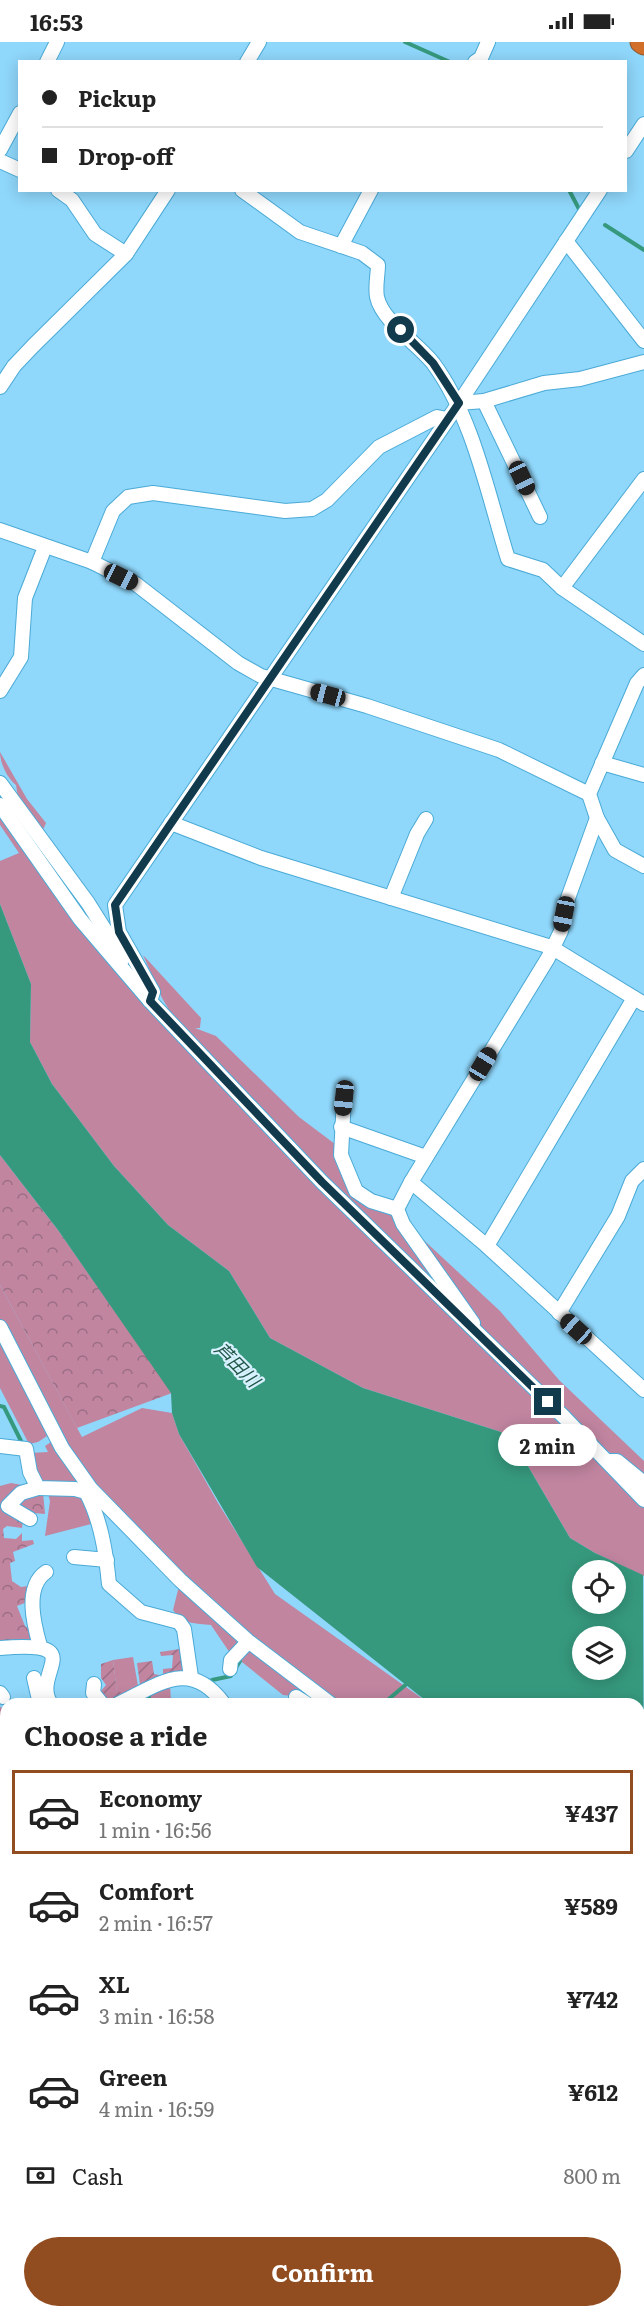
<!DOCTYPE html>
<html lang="en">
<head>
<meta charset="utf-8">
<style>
  :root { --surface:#fff; --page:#f6f6f6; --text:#222; --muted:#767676; --line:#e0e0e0; --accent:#914d20 }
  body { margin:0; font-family:Literata,"Noto Sans JP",serif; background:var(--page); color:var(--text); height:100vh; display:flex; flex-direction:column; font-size:22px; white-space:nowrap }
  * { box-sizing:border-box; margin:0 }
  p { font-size:20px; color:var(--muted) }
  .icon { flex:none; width:33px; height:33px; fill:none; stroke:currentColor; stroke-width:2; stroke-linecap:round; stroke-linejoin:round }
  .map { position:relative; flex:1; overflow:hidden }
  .details { position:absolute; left:0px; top:1656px; width:645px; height:620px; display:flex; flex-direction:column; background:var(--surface); border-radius:18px 18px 0 0; box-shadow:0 3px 15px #0003 }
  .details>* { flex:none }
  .top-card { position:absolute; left:18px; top:18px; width:609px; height:132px; border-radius:0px; box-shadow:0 3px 15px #0003; display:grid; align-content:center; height:132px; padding:0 24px; background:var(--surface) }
  .buttons { position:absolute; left:572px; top:1518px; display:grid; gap:12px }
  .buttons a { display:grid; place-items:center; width:54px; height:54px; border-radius:50%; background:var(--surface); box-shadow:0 3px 15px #0003; font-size:30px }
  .end { position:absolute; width:27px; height:27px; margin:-14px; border:8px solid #113a4c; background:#fff; box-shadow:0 0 0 3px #fff }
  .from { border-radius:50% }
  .bubble { position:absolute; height:42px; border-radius:21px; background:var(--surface); box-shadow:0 3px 15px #0003; font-size:20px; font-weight:700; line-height:42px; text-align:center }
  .car { position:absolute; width:18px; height:36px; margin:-18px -9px; border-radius:8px; box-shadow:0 0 4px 2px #0007; background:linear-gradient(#222 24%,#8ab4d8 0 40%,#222 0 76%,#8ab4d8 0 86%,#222 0) }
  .top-card b { display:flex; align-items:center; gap:21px; height:57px; font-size:22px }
  .top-card b+b { border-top:2px solid var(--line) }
  .top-card i { width:15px; height:15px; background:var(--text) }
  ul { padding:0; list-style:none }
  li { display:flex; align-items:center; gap:18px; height:84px; margin:0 12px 9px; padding:0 12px; border:3px solid transparent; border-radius:0px }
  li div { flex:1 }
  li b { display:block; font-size:22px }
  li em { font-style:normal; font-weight:700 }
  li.on { border-color:var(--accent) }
  li>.icon { width:54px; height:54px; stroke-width:1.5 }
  h2 { padding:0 24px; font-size:27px; line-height:72px }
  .pay { display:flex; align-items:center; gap:15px; height:66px; padding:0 24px; font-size:22px }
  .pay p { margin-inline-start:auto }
  .button { display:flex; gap:12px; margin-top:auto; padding:12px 24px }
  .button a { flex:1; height:69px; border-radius:36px; background:var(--accent); color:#fff; font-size:24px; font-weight:700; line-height:69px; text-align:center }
  .status { display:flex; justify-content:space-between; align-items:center; height:42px; padding:0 30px; background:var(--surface); direction:ltr }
  .status svg { height:16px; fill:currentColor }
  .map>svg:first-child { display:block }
  .built { fill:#7cc9f0 }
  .grass { fill:#c185a0 }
  .forest { fill:url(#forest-crowns) }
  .garden { fill:url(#garden-furrows) }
  .water { fill:#36997e; fill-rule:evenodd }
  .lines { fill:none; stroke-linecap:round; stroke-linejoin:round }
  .stream { stroke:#36997e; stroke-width:4 }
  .minor-casing { stroke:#4aaad6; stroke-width:16 }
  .major-casing { stroke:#8e5c36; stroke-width:20 }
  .highway-casing { stroke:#8e5c36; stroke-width:23 }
  .minor { stroke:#fff; stroke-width:14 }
  .major { stroke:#e3a87f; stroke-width:18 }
  .highway { stroke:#d16e2a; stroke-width:21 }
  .route { stroke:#113a4c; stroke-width:8 }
  .labels { text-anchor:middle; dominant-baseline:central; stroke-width:4.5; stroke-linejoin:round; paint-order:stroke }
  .water-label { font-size:18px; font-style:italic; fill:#215646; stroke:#d7f1ff }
</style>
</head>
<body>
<div class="status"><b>16:53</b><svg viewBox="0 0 49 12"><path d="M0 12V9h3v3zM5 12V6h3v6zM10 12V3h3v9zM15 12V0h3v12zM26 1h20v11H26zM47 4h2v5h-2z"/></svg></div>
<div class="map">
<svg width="644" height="2275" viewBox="0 0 644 2275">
  <defs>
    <pattern id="forest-crowns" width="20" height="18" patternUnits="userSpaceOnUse" patternTransform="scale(1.5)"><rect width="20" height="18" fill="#c185a0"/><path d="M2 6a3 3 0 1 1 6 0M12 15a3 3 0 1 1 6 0" fill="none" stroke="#9b6e85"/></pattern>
    <pattern id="garden-furrows" width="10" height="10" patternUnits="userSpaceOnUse" patternTransform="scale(1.5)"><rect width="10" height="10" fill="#c185a0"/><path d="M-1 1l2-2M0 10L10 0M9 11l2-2" fill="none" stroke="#9b6e85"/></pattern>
  </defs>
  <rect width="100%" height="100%" fill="#8fd7fb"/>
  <polygon class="built" points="498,2270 545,2270 538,2275 502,2275"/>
  <g class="grass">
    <path d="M0,710L27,757L46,781L42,790L19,762L16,743C7,736 0,721 0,710Z"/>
    <path d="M0,774C97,920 220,1044 343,1167C443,1267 543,1366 644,1465V1534L595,1511L570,1496L522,1414L501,1390L363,1346L270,1296L229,1229L168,1183L114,1124L52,1042L30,1000L31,942L0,862V819L19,811L0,783Z"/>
    <polygon points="143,913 201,976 200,986 195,986 216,994 299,1075 335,1102 348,1140 393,1169 467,1274 341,1151 175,978 162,956"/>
    <polygon points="415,1190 500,1269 559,1338 644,1419 644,1437 601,1404 483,1289 469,1263"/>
    <polygon points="0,1243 82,1395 142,1366 172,1371 179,1392 218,1461 275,1552 430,1662 332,1662 248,1600 91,1447 0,1279"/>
    <polygon points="0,1294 50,1392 38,1400 29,1402 0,1346"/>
    <polygon points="54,1398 79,1440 77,1444 39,1441 30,1411 48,1410 45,1404"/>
    <polygon points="47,1448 84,1453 95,1481 45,1494 50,1459"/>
    <path d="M179,1544L242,1600L230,1611L211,1583C196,1581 183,1583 173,1568Z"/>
    <polygon points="248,1604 325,1662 312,1662 302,1655 283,1653 237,1616"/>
    <polygon points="133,1615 139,1650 117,1651 113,1618"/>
    <polygon points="170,1642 171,1660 189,1659 188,1662 151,1662 151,1648"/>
    <polygon points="0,1665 6,1668 6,1759 0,1763"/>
    <polygon points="639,1829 644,1833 644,1882 639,1878"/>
  </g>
  <g class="forest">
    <polygon points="0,1113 58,1188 172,1351 77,1386 0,1243"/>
    <polygon points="11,1441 33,1445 8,1458 23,1476 22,1486 7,1484 3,1487 4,1496 16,1497 22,1491 22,1499 33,1498 34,1502 13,1510 15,1519 10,1521 12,1539 21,1545 28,1544 30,1559 17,1564 25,1584 33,1591 30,1600 0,1604 0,1444"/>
    <polygon points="43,1450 45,1472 23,1470 13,1460"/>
    <polygon points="639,1878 644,1882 644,1923 639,1920"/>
    <polygon points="6,1966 6,2270 77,2270 86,2275 0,2275 0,1970"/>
  </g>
  <g class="garden">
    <polygon points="180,1607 187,1633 163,1637 163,1627 172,1626 173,1613 161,1614 160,1610"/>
    <polygon points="113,1618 117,1650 126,1650 129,1656 118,1662 102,1662 96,1655 106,1643 101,1636 101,1622"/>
    <polygon points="152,1619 154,1632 159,1633 159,1637 143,1645 140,1643 137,1621"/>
  </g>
  <path class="water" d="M0,862L31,942L30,1000L52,1042L114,1124L168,1183L229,1229L270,1296L363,1346L501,1390L522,1414L570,1496L595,1511L643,1533L644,1833L639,1830V1662H430L257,1525L179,1392L172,1371L171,1351L58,1188L0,1113ZM582,1528H615V1562H582ZM582,1594H615V1628H582Z"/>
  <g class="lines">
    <g class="stream">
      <polyline points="405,0 450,20"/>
      <polyline points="569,148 579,167"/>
      <polyline points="605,183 644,208"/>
      <polyline points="0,1364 4,1365 23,1403"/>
      <polyline points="212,1638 231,1634 240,1619"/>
      <polyline points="149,1662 149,1651"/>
      <polyline points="383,1662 410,1639"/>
      <polyline points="546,2275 550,2270"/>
    </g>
    <defs>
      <g id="minor">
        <polyline points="47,20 57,0"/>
        <polyline points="247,20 259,0"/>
        <polyline points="475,20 481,16 488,0"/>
        <polyline points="0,108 20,71"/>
        <polyline points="626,109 644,82"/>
        <polyline points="0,119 20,128"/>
        <polyline points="58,148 72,158 95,192 126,212"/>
        <path d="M242,148L300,190L362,211L378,223C378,232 375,245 377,255C382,279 418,302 433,321C473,375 488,453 508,517L543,528L562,546L644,602"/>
        <polyline points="566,199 644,299"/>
        <polyline points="341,204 371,148"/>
        <polyline points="0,345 14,324 33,304 126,212 168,148"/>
        <polyline points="484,359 540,475"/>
        <polyline points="459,361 484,359 544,341 580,337 644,320"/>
        <polyline points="0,488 92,520 136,542 238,621 261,634 367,664 499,708 589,752"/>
        <polyline points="92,520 113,469 128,455 153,451 285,469 312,467 327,458 379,405 437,375 447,377"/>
        <polyline points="562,546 644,437"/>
        <polyline points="0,649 21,615 25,556 45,505"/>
        <polyline points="602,721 644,733"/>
        <polyline points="0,741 88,861 115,904 121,920"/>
        <polyline points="0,763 80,877 150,959 322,1140 564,1375 644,1458"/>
        <polyline points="597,776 615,808 644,824"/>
        <polyline points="171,781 261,816 551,905 644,962"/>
        <polyline points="391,856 417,792 426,777"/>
        <polyline points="150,959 153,950 119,890 115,863 459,361 600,148"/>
        <polyline points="344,1056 341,1113 356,1149 371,1159 397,1167"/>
        <polyline points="341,1085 426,1115"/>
        <polyline points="411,1140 487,1204 644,1348"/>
        <polyline points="487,1204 634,956"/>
        <polyline points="559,1271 618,1174 632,1139 644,1127"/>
        <polyline points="473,1281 403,1182 397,1167 411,1140 548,916 561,889 568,856 597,776 589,752 637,641 644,633"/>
        <polyline points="0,1285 62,1406 91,1447 180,1538 248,1599 331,1662"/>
        <polyline points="0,1404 26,1407 30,1430 38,1446 75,1447 86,1450"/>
        <polyline points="611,1419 617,1419 644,1441"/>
        <path d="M88,1449L86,1450C101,1478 106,1511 109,1542L141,1570L179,1580L184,1587L191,1635"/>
        <polyline points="30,1477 8,1464 21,1451 38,1446"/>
        <polyline points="74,1515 107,1518"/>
        <path d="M40,1604C34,1583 24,1545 46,1530"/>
        <path d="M0,1606C93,1598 30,1631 51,1662"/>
        <polyline points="230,1627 231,1618 248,1600"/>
        <polyline points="34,1636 40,1662"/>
        <polyline points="94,1642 93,1651 102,1662"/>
        <polyline points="0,1651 3,1655"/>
        <polyline points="296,1655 307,1662"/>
        <path d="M118,1662C158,1643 190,1615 224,1662"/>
        <polyline points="0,1785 6,1787"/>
        <polyline points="0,1801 6,1797"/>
        <polyline points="639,1866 644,1869"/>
        <polyline points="0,1875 6,1863"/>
        <polyline points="639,1878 644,1882"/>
        <polyline points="0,1906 6,1918"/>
        <polyline points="640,2071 644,2073"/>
        <polyline points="639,2207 644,2209"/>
        <polyline points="123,2270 124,2275"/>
        <polyline points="234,2270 246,2275"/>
        <polyline points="380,2270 383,2273"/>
        <polyline points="439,2270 449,2275"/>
        <polyline points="473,2270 476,2275"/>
        <polyline points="188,2275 191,2270"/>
        <polyline points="292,2275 297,2270"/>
        <polyline points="351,2275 363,2270"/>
      </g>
      <g id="major">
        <polyline points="639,2130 644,2120"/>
        <polyline points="639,2163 644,2160"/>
        <polyline points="573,2275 575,2270"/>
      </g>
      <polyline id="highway" points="641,0 644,2"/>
    </defs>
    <use href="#minor" class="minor-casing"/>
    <use href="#major" class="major-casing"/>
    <use href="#highway" class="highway-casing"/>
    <use href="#minor" class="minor"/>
    <use href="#major" class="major"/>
    <use href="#highway" class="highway"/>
  </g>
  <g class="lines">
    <polyline class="route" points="401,288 433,321 459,361 115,863 119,890 153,950 150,959 322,1140 548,1360"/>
  </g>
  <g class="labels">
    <g class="water-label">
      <text transform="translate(238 1322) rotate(45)">芦田川</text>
    </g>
  </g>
</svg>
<div class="buttons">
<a><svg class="icon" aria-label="locate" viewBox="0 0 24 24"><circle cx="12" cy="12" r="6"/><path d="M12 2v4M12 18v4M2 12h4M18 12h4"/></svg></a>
<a><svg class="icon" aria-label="layers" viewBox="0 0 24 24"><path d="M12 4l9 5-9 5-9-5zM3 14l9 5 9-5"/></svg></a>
</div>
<i class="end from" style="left:401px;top:288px"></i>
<i class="end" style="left:548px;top:1360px"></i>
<div class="bubble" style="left:498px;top:1382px;width:99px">2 min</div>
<i class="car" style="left:522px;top:436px;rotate:155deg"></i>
<i class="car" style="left:121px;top:535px;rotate:116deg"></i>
<i class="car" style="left:328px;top:653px;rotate:285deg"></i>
<i class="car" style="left:564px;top:872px;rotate:191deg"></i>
<i class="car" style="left:483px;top:1022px;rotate:31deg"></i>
<i class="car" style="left:344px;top:1056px;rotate:186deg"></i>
<i class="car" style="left:576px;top:1287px;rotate:312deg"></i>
<div class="top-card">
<b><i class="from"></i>Pickup</b>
<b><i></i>Drop-off</b>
</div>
<section class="details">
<h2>Choose a ride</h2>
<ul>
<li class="on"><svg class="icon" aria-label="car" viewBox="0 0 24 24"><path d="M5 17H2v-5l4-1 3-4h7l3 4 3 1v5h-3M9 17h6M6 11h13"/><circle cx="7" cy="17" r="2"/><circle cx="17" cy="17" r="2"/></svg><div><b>Economy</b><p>1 min · 16:56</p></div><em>¥437</em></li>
<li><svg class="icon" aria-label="car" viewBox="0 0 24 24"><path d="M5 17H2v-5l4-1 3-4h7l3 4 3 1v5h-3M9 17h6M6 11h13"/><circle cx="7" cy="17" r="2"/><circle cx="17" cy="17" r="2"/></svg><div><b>Comfort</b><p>2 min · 16:57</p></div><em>¥589</em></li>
<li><svg class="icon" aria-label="car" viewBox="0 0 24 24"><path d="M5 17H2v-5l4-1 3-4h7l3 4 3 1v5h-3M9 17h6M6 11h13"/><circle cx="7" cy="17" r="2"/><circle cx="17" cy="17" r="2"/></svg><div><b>XL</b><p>3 min · 16:58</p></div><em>¥742</em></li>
<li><svg class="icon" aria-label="car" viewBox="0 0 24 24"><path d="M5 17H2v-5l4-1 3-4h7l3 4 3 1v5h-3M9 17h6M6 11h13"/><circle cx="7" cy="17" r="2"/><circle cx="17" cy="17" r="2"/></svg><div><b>Green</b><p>4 min · 16:59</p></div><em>¥612</em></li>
</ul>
<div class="pay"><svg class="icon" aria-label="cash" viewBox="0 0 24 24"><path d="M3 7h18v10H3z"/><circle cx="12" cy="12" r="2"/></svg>Cash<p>800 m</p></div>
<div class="button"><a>Confirm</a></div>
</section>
</div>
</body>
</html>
